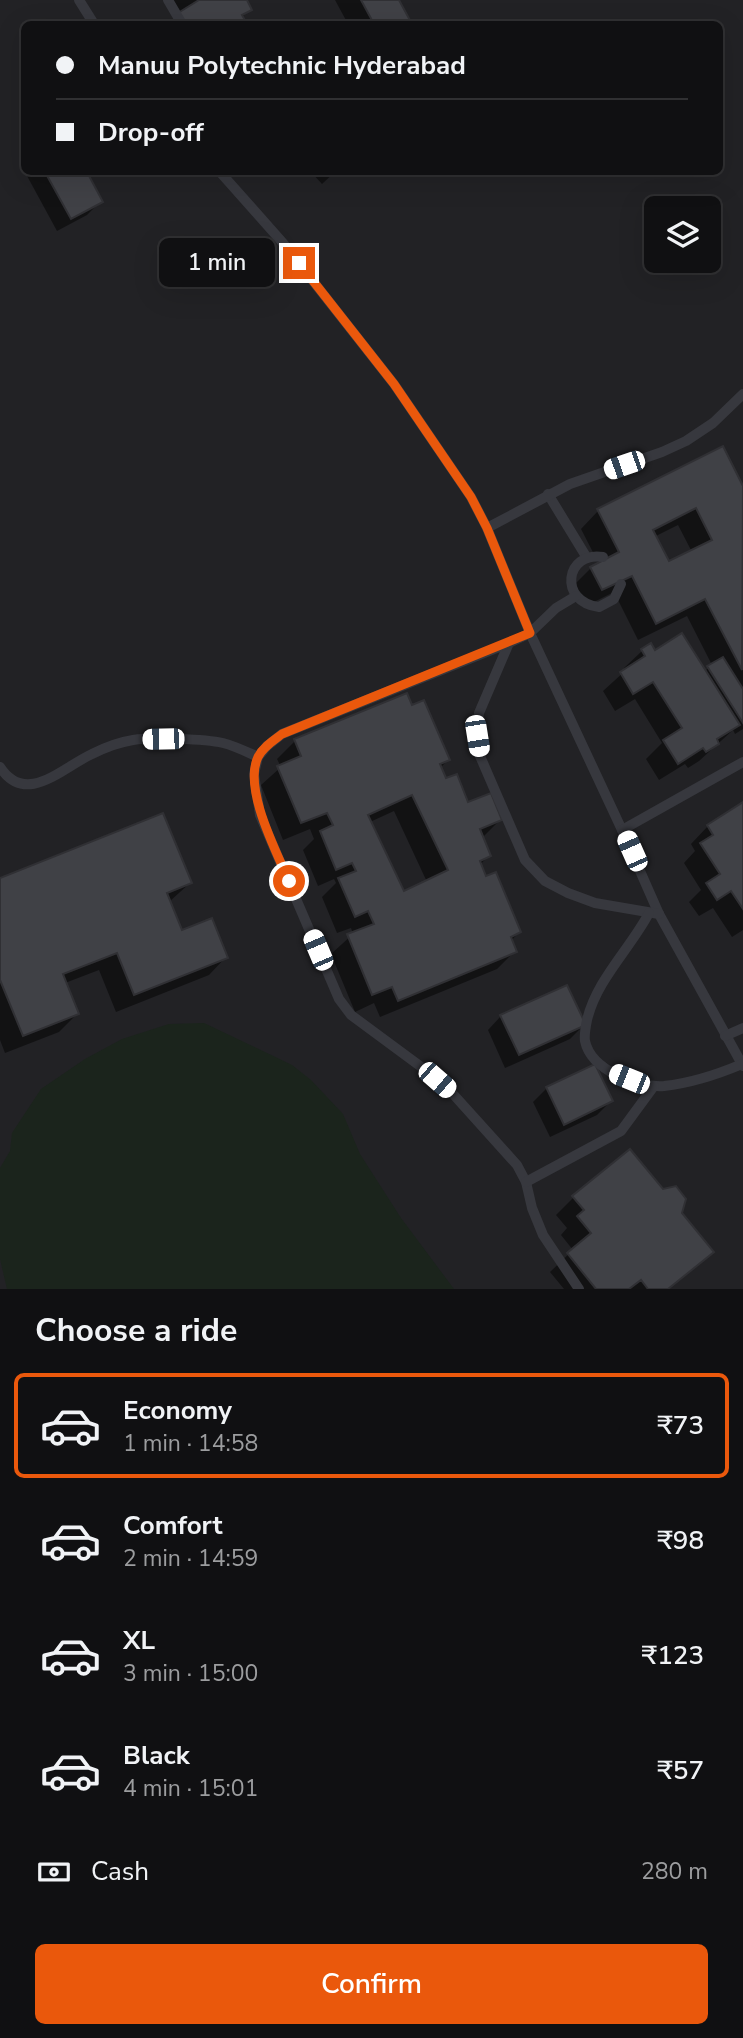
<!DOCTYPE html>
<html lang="en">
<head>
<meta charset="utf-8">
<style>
  :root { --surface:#101012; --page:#1e1e20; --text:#f1f3f6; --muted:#9c9d9f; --line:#303032; --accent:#ea580c }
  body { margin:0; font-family:"Nunito Sans",sans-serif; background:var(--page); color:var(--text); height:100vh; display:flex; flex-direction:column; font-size:26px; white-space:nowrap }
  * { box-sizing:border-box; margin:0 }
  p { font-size:23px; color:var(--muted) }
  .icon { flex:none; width:38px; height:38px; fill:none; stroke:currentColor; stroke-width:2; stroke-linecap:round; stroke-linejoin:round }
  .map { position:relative; height:1289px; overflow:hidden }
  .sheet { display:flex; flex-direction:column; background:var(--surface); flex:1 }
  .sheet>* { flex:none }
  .guide { position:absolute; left:21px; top:21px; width:702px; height:154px; border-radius:10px; box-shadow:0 7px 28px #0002,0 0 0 2px var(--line); display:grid; align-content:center; height:154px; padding:0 35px; background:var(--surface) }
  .tools { position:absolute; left:644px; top:196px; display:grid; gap:14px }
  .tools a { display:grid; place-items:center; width:77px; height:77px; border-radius:10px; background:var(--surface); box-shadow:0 7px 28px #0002,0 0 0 2px var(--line); font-size:35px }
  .end { position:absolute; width:32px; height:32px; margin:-16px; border:9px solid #ea580c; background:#fff; box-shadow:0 0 0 4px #fff }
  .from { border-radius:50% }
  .bubble { position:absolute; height:49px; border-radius:10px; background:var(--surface); box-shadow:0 7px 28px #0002,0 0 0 2px var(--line); font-size:23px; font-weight:600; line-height:49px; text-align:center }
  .car { position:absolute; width:21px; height:42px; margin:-21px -10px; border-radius:9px; box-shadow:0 0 5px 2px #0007; background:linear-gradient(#fff 24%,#345 0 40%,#fff 0 76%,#345 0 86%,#fff 0) }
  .guide b { display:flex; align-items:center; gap:24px; height:66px; font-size:26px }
  .guide b+b { border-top:2px solid var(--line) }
  .guide i { width:18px; height:18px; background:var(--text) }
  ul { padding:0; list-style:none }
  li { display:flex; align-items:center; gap:21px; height:105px; margin:0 14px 10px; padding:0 21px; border:4px solid transparent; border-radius:10px }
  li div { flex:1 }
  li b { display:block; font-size:26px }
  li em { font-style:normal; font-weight:600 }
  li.selected { border-color:var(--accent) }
  li>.icon { width:63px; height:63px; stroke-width:1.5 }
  h2 { padding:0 35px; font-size:32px; line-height:84px }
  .pay { display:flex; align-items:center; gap:18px; height:77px; padding:0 35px; font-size:26px }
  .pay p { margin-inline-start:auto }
  .button { display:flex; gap:14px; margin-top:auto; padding:14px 35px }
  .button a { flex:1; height:80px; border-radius:10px; background:var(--accent); color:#fff; font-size:28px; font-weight:600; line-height:80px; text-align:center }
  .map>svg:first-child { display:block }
  .built { fill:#222225; fill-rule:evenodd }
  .green { fill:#1b241c }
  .shadow { fill:#0007; fill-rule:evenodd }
  .building { fill:#404146; stroke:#303034; stroke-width:2; fill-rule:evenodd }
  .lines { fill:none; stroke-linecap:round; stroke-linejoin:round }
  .lane { stroke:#37383e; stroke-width:10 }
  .route { stroke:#ea580c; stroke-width:9 }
</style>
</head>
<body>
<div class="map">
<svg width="743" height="1289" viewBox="0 0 743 1289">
  <rect width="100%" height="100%" fill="#161618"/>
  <path class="built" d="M0,0H743V1289H0ZM24,24H719V172H24ZM656,208H709V261H656Z"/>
  <polygon class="green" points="204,1023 292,1065 311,1080 343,1114 360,1154 401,1218 454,1289 7,1289 0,1259 0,1168 10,1151 12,1133 41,1089 85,1059 122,1039 169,1024"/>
  <g class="shadow">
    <polygon points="172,0 245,0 250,10 241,18 245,24 170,24 180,14"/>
    <polygon points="335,0 397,0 410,24 348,24"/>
    <polygon points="29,172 85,172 101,201 87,215 57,231 26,174"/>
    <polygon points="311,172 335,172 322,184"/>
    <path d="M722,448L743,489V729L735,734L733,730L699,761L688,768L685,764L659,780L646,759L662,743L635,699L615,711L603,691L625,671L624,668L642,651L650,645L655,652L704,672L712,665L687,616L638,640L614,592L584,607L573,586L591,568L599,564L581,529L598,511ZM678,525L692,552L668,563L654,537Z"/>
    <path d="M411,707L448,760L440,768L445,781L467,804L500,820L482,838L489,855L480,865L485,878L519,932L511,941L515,951L497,969L380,1017L374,1003L355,1012L331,954L353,934L351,928L337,933L322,897L336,883L334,879L318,886L303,850L314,839L310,829L283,840L261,785L281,767L277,759L295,741ZM394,811L427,882L403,893L370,822Z"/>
    <polygon points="743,804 743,930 732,937 713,908 699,916 689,902 701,890 684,863 695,851 691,844 708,826"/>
    <polygon points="0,880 190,883 169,902 182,932 226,957 209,975 116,1012 99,970 65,983 77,1014 59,1032 5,1053 0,1040"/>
    <polygon points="501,1016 584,1025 570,1039 505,1068 488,1030"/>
    <polygon points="547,1088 611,1101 597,1115 550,1137 533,1102"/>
    <polygon points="574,1197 711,1252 669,1289 564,1289 550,1272 573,1250 561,1235 567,1228 556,1215"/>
  </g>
  <g class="building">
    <polygon points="199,0 247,0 252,10 242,15 247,24 184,24 178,13"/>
    <polygon points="361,0 399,0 412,24 374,24"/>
    <polygon points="45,172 87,172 103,202 71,219"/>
    <path d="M723,446L743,486L742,670L705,599L656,624L632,576L602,590L590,567L619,552L597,509ZM696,508L712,540L669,561L653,530Z"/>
    <polygon points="682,633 740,725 717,739 719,744 706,752 703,748 678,764 663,740 682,728 653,682 633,694 620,672 645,656 641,649 651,643 655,650"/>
    <polygon points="723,657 743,689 743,723 707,666"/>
    <path d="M407,693L412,705L424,700L450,760L440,764L446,778L457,774L468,802L491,793L502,820L480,829L491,856L480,861L486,876L496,872L521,932L511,937L517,952L398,1001L392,987L372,995L347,934L374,924L368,911L355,917L338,878L356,871L352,863L336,870L320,831L333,825L327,813L301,823L277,766L301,756L294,739ZM412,795L448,870L404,891L368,815Z"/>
    <polygon points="743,802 743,909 731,891 717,900 706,883 720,874 700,843 713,835 707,825"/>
    <polygon points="163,813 192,883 167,893 182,930 212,918 228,958 134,995 117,953 63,974 79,1014 23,1036 0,980 0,878"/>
    <polygon points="567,985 586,1025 519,1055 500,1015"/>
    <polygon points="595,1064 613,1101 564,1125 546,1087"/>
    <polygon points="630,1149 663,1189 676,1186 686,1199 682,1213 714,1252 668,1289 648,1289 641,1280 629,1289 596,1289 567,1253 591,1233 577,1216 584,1210 572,1196"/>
  </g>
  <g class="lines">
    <g class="lane">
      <polyline points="79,0 94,24"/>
      <polyline points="168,0 182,24"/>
      <polyline points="220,172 283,243 394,384 471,497 487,528 530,633 622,830 659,914 743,1066"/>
      <polyline points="548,494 587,558"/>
      <polyline points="487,528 570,484 662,452 686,441 713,423 743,394"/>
      <path d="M603,557C565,551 558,602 599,607L614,599L621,584"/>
      <polyline points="576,596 556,608 530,633 509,643 479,713 477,736 480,756 525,860 545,881 568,893 595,903 659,914"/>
      <polyline points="509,643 282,734 267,746 258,757 254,774 260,815 339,999 351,1015 420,1066 453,1094 517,1165 526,1182 532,1208 543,1235 579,1289"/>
      <path d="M0,767C26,807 63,767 92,754C104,748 120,742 133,740C151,737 206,739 223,743C235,746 247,752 258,757"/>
      <polyline points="622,830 743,762"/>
      <path d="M649,913C630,949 597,979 587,1020C586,1025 584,1035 585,1041C591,1070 637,1088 664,1086C691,1083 716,1075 742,1064"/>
      <polyline points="725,1036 743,1028"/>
      <polyline points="526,1182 621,1131 654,1086"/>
    </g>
  </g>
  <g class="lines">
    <path class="route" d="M289,881C276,851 243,788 258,757C263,747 274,740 282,734L530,633L487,528L471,497L394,384L299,263"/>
  </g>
</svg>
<div class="tools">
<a><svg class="icon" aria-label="layers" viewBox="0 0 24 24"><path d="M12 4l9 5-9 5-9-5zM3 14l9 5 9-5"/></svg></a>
</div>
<i class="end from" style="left:289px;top:881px"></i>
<i class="end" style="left:299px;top:263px"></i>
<div class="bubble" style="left:159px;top:238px;width:116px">1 min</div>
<i class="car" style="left:624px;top:465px;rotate:251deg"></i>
<i class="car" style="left:477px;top:736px;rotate:171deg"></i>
<i class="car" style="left:163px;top:739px;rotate:269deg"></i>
<i class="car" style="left:632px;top:851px;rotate:336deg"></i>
<i class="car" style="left:318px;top:950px;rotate:337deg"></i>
<i class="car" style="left:629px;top:1079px;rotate:292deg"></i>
<i class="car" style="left:437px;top:1080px;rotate:131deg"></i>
<div class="guide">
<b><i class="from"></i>Manuu Polytechnic Hyderabad</b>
<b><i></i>Drop-off</b>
</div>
</div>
<section class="sheet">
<h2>Choose a ride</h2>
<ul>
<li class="selected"><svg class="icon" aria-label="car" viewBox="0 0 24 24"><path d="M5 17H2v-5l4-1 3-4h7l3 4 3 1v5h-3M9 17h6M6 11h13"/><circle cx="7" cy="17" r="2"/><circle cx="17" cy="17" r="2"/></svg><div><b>Economy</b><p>1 min · 14:58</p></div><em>₹73</em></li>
<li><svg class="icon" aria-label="car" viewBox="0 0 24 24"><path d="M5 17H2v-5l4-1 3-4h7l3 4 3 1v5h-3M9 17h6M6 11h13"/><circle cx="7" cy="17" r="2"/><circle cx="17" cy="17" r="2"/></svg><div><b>Comfort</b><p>2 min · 14:59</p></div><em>₹98</em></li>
<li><svg class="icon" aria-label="car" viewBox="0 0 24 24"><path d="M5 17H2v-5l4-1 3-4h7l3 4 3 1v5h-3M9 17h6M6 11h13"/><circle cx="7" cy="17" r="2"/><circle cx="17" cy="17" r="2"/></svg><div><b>XL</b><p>3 min · 15:00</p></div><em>₹123</em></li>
<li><svg class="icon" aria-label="car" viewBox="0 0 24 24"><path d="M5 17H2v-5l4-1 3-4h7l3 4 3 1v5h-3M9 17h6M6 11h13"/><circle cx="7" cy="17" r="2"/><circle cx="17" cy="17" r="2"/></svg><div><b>Black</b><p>4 min · 15:01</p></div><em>₹57</em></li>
</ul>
<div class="pay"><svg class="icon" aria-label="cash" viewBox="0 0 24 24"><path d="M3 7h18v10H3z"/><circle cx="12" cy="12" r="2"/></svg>Cash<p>280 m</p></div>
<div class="button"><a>Confirm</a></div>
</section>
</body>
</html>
